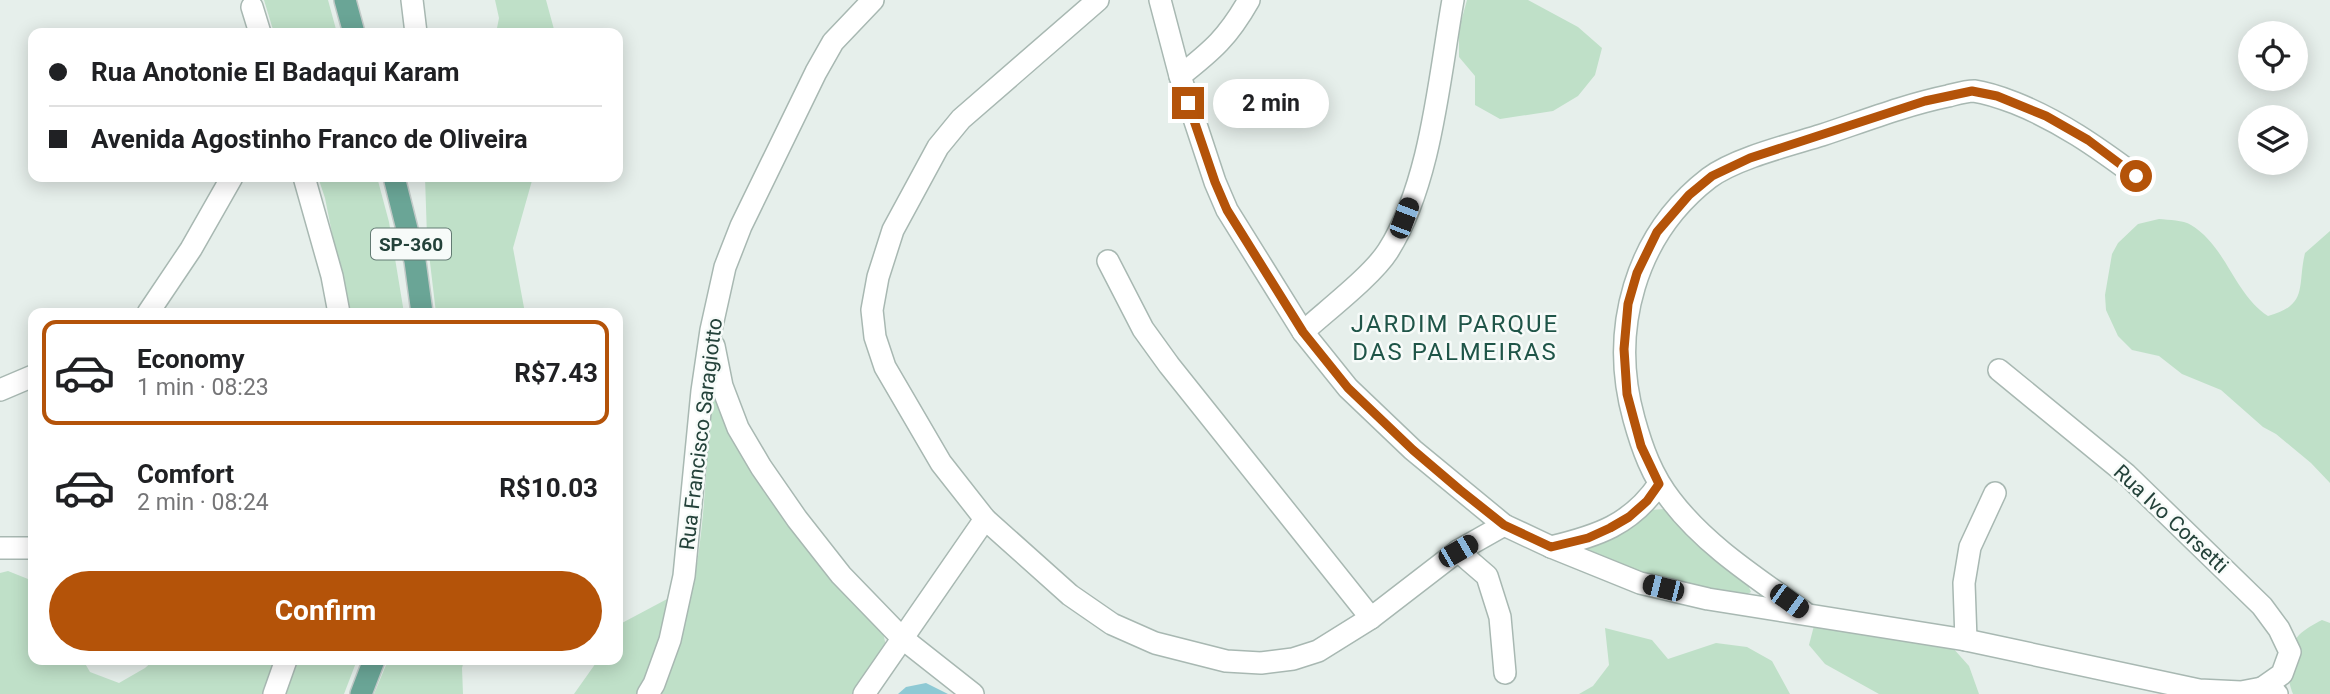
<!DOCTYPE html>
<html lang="en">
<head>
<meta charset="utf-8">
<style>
  :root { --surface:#fff; --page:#f2f2f2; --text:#202124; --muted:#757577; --line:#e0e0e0; --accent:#b45309 }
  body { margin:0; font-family:Roboto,sans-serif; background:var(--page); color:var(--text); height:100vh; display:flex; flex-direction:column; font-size:26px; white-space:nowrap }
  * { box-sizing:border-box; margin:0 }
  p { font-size:23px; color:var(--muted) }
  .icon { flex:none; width:38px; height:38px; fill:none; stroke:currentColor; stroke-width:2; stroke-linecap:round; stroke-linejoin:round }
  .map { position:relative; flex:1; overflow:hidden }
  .details { position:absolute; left:28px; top:308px; width:595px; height:357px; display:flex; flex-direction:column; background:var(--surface); border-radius:14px; box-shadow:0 4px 18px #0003 }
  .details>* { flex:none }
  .banner { position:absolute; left:28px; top:28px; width:595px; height:154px; border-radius:14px; box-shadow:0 4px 18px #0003; display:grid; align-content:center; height:154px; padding:0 21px; background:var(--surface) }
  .buttons { position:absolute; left:2238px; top:21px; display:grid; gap:14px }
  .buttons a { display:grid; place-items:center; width:70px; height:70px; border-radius:50%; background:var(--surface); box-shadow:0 4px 18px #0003; font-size:35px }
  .end { position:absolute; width:32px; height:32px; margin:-16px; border:9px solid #b45309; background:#fff; box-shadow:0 0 0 4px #fff }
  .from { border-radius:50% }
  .bubble { position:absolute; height:49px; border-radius:24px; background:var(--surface); box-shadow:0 4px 18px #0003; font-size:23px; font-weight:700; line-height:49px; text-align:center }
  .car { position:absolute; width:21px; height:42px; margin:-21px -10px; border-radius:9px; box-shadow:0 0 5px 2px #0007; background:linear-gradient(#222 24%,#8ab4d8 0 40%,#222 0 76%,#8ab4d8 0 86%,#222 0) }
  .banner b { display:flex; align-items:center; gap:24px; height:66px; font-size:26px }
  .banner b+b { border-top:2px solid var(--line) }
  .banner i { width:18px; height:18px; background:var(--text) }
  ul { padding:12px 0 0; list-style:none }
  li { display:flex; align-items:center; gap:21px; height:105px; margin:0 14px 10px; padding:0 7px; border:4px solid transparent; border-radius:14px }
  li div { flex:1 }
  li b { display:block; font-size:26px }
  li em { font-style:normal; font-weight:700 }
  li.selected { border-color:var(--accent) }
  li>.icon { width:63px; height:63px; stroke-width:1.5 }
  .action { display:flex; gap:14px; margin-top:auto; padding:14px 21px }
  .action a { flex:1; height:80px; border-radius:42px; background:var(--accent); color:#fff; font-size:28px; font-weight:700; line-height:80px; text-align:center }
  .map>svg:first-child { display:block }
  .green { fill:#bfe0c8 }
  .water { fill:#8ec9d4 }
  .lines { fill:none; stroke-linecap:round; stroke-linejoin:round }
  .minor-casing { stroke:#a8b8b2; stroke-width:24 }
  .major-casing { stroke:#c2cac8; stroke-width:24 }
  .minor { stroke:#fff; stroke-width:21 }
  .major { stroke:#6aa596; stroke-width:21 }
  .route { stroke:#b45309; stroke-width:9 }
  .labels { text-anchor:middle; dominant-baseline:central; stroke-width:5; stroke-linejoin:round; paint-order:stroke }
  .shield { fill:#f7fbf9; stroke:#637a73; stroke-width:2 }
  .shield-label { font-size:19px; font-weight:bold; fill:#24423a }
  .street-label { font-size:21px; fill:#24423a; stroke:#f7fbf9 }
  .quarter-label { font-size:24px; letter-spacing:2px; fill:#1f5548; stroke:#f7fbf9 }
</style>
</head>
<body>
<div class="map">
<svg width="2330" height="694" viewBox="0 0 2330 694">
  <rect width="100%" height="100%" fill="#e6efeb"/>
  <g class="green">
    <polygon points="264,0 328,0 337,33 274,33"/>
    <polygon points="495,0 546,0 555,33 496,33 499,18"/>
    <polygon points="1467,0 1528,0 1578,27 1602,48 1595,75 1578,96 1553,111 1500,119 1475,105 1475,76 1459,57 1459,29"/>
    <polygon points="318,177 377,177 389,222 404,313 348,313 325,198"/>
    <polygon points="425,177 533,177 513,248 525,313 436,313 427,237"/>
    <path d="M2159,219C2169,220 2183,220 2191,225C2227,247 2234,294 2268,316C2309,305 2297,286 2305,253L2330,231V483L2311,463L2276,434L2263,427L2221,390L2182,374L2159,356L2132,350L2118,336L2106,310L2105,295L2112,254L2118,243L2138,224Z"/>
    <path d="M712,383L882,628L886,646L852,694H658C706,599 704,487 712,383Z"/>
    <polygon points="1664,509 1678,517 1747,583 1751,592 1742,597 1664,579 1587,552 1585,549 1651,510"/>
    <polygon points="8,571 33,581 33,660 83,660 90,672 119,683 145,668 154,660 357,660 344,694 0,694 0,573"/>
    <polygon points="669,598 654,666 639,694 574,694 598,660 618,660 618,630 622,623"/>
    <polygon points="1816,618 1952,647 1969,666 1979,694 1879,694 1825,664 1809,645"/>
    <path d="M2322,620L2330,623V694H2293C2286,678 2285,649 2299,635C2305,629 2314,624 2322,620Z"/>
    <polygon points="1605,628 1652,640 1668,659 1716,643 1747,647 1772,661 1790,694 1579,694 1593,686 1609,665"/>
    <polygon points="388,660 464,660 462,668 463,694 374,694"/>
  </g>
  <polygon class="water" points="926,683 948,694 898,694 906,687"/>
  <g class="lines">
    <defs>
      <g id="minor">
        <polyline points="412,0 416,33"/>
        <polyline points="1098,0 961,119 938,147 893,230 878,277 872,310 875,337 885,367 941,463 985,519 1070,595 1112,624 1155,643 1226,661 1261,663 1293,659 1318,651 1371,618 1458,551 1504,525"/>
        <polyline points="1160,0 1180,76 1215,182 1227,210 1303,332 1348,388 1413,450 1504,525 1551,547 1640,583 1708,599 1966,640 2199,690 2241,692 2262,688 2277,694"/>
        <polyline points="252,7 260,33"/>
        <path d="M1180,76C1213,50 1228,37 1249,0"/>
        <polyline points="304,177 332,276 339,313"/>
        <polyline points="1108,261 1143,329 1169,365 1371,618"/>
        <polyline points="148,313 191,249 232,177"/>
        <path d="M1303,332C1326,311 1372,276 1388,251C1431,183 1439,79 1453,0"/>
        <polyline points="714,346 722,386 738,428 761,467 797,519 841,575 902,638 973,694"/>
        <polyline points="1999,370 2126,474 2262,606 2279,629 2290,652 2282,674 2262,688"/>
        <polyline points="0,390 33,376"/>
        <path d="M1551,547C1597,536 1631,525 1659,484"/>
        <polyline points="0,548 33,548"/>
        <polyline points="1458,551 1487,576 1500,617 1505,673"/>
        <path d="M1804,612C1757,578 1706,546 1671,500C1652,476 1642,448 1634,419C1609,330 1635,235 1709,178C1736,158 1790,145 1822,135C1864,121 1905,105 1948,96C1956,94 1966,91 1974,91C1988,93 2002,98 2015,103C2060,121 2097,147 2136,176"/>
        <polyline points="1966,640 1964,583 1970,547 1995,493"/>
        <polyline points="274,694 286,660"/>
        <polyline points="648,694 654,684 670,640 684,576 702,391 711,330 725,267 741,226 816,72 833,42 873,0"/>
        <polyline points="864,694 985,519"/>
      </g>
      <g id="major">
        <polyline points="345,0 354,33"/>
        <polyline points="394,177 415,261 422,313"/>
        <polyline points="361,694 374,660"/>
      </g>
    </defs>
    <use href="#minor" class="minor-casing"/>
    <use href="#major" class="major-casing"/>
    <use href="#minor" class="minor"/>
    <use href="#major" class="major"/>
  </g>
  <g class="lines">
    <polyline class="route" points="1188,103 1215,182 1227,210 1303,332 1348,388 1413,450 1460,490 1504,525 1551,547 1588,538 1610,528 1629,517 1647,501 1659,484 1641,446 1627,394 1624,349 1628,304 1637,273 1657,232 1689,195 1712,176 1750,158 1925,101 1972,91 1997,96 2046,116 2088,140 2136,176"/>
  </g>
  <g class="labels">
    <rect class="shield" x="371" y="228.5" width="80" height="31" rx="5"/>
    <g class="shield-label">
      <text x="411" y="244">SP-360</text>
    </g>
    <g class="street-label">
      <text transform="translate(701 434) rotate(-83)">Rua Francisco Saragiotto</text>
      <text transform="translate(2171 519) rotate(43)">Rua Ivo Corsetti</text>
    </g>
    <g class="quarter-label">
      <text x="1455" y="324">JARDIM PARQUE<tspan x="1455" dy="28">DAS PALMEIRAS</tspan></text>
    </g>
  </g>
</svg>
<div class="buttons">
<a><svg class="icon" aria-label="locate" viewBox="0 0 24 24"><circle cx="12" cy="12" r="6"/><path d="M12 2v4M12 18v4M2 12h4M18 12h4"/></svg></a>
<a><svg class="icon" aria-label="layers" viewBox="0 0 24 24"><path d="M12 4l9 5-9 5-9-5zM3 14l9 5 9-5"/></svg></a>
</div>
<i class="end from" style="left:2136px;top:176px"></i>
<i class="end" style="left:1188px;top:103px"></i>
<div class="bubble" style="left:1213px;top:79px;width:116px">2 min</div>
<i class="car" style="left:1404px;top:218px;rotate:21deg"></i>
<i class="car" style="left:1458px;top:551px;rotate:60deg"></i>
<i class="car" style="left:1663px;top:588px;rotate:284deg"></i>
<i class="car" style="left:1789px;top:601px;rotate:126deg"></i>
<div class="banner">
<b><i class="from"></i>Rua Anotonie El Badaqui Karam</b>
<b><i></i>Avenida Agostinho Franco de Oliveira</b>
</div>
<section class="details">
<ul>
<li class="selected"><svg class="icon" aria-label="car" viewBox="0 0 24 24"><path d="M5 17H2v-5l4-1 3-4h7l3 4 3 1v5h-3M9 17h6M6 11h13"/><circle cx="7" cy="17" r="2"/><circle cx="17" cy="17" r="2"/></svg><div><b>Economy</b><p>1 min · 08:23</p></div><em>R$7.43</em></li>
<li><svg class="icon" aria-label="car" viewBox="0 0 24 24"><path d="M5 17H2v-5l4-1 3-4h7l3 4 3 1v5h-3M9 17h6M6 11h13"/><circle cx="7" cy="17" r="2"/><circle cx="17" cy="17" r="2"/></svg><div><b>Comfort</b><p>2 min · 08:24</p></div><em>R$10.03</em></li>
</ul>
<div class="action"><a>Confirm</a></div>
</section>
</div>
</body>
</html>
